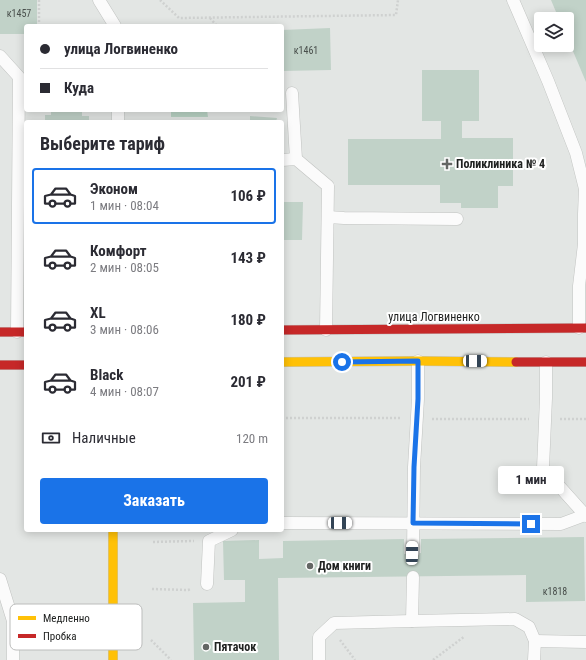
<!DOCTYPE html>
<html lang="ru">
<head>
<meta charset="utf-8">
<style>
  :root { --surface:#fff; --page:#f7f7f7; --text:#2b2b33; --muted:#7c7c81; --line:#e1e1e2; --accent:#1a73e8 }
  body { margin:0; font-family:"Roboto Condensed",sans-serif; background:var(--page); color:var(--text); height:100vh; display:flex; flex-direction:column; font-size:15px; white-space:nowrap }
  * { box-sizing:border-box; margin:0 }
  p { font-size:13px; color:var(--muted) }
  .icon { flex:none; width:22px; height:22px; fill:none; stroke:currentColor; stroke-width:2; stroke-linecap:round; stroke-linejoin:round }
  .map { position:relative; flex:1; overflow:hidden }
  .sheet { position:absolute; left:24px; top:120px; width:260px; height:412px; display:flex; flex-direction:column; background:var(--surface); border-radius:4px; box-shadow:0 2px 10px #0003 }
  .sheet>* { flex:none }
  .banner { position:absolute; left:24px; top:24px; width:260px; height:88px; border-radius:4px; box-shadow:0 2px 10px #0003; display:grid; align-content:center; height:88px; padding:0 16px; background:var(--surface) }
  .buttons { position:absolute; left:534px; top:12px; display:grid; gap:8px }
  .buttons a { display:grid; place-items:center; width:40px; height:40px; border-radius:4px; background:var(--surface); box-shadow:0 2px 10px #0003; font-size:20px }
  .end { position:absolute; width:18px; height:18px; margin:-9px; border:5px solid #1a73e8; background:#fff; box-shadow:0 0 0 2px #fff }
  .from { border-radius:50% }
  .bubble { position:absolute; height:28px; border-radius:4px; background:var(--surface); box-shadow:0 2px 10px #0003; font-size:13px; font-weight:700; line-height:28px; text-align:center }
  .car { position:absolute; width:12px; height:24px; margin:-12px -6px; border-radius:5px; box-shadow:0 0 3px 1px #0007; background:linear-gradient(#fff 24%,#345 0 40%,#fff 0 76%,#345 0 86%,#fff 0) }
  .banner b { display:flex; align-items:center; gap:14px; height:38px; font-size:15px }
  .banner b+b { border-top:1px solid var(--line) }
  .banner i { width:10px; height:10px; background:var(--text) }
  ul { padding:0; list-style:none }
  li { display:flex; align-items:center; gap:12px; height:56px; margin:0 8px 6px; padding:0 8px; border:2px solid transparent; border-radius:4px }
  li div { flex:1 }
  li b { display:block; font-size:15px }
  li em { font-style:normal; font-weight:700 }
  li.active { border-color:var(--accent) }
  li>.icon { width:36px; height:36px; stroke-width:1.5 }
  h2 { padding:0 16px; font-size:18px; line-height:48px }
  .pay { display:flex; align-items:center; gap:10px; height:44px; padding:0 16px; font-size:15px }
  .pay p { margin-inline-start:auto }
  .primary-button { display:flex; gap:8px; margin-top:auto; padding:8px 16px }
  .primary-button a { flex:1; height:46px; border-radius:4px; background:var(--accent); color:#fff; font-size:16px; font-weight:700; line-height:46px; text-align:center }
  .map>svg:first-child { display:block }
  .green { fill:#b9d3c4 }
  .building { fill:#c1d2c8 }
  .lines { fill:none; stroke-linecap:round; stroke-linejoin:round }
  .lane-casing { stroke:#c1c3c1; stroke-width:13 }
  .slow-casing { stroke:#c1c3c1; stroke-width:10 }
  .jam-casing { stroke:#c1c3c1; stroke-width:10 }
  .path { stroke:#cfd1d0; stroke-width:2.5; stroke-dasharray:2 2; stroke-linecap:butt }
  .lane { stroke:#fbfbfb; stroke-width:12 }
  .slow { stroke:#ffc107; stroke-width:9 }
  .jam { stroke:#c62828; stroke-width:9 }
  .route { stroke:#1a73e8; stroke-width:5 }
  .poi-dot { fill:#646765; stroke:#fff; stroke-width:1.5 }
  .labels { text-anchor:middle; dominant-baseline:central; stroke-width:4; stroke-linejoin:round; paint-order:stroke }
  .number-label { font-size:10px; fill:#484e4b }
  .poi-label { font-size:12px; font-weight:bold; fill:#202221; stroke:#fff; text-anchor:start }
  .street-label { font-size:12px; fill:#202221; stroke:#fff }
  .key { fill:#fff; stroke:#bcbdbc; stroke-width:1 }
  .key-label { font-size:11px; fill:#202221 }
</style>
</head>
<body>
<div class="map">
<svg width="586" height="660" viewBox="0 0 586 660">
  <rect width="100%" height="100%" fill="#e3e6e4"/>
  <polygon class="green" points="171,110 207,110 208,117 171,117"/>
  <g class="building">
    <polygon points="0,0 37,0 37,26 26,26 26,34 0,34"/>
    <polygon points="551,0 586,0 586,82 567,37 567,19 559,19"/>
    <polygon points="330,28 331,70 282,71 282,30"/>
    <polygon points="422,70 479,70 479,121 462,121 462,138 513,138 513,186 498,186 498,208 461,208 461,203 440,203 440,185 348,185 348,139 441,139 441,121 422,121"/>
    <polygon points="51,110 82,110 82,116 89,116 89,122 45,122 45,115 51,115"/>
    <polygon points="250,116 277,118 276,122 250,122"/>
    <polygon points="282,202 303,202 302,240 282,240"/>
    <polygon points="584,537 585,601 526,602 526,575 278,578 279,660 194,660 193,603 245,602 245,580 224,580 223,541 259,540 259,559 283,558 283,541 404,539 404,554 421,553 421,539"/>
  </g>
  <g class="lines">
    <defs>
      <g id="lane">
        <polyline points="99,0 115,26"/>
        <polyline points="513,0 548,81 576,153 585,189 584,214 584,244 579,286 579,328"/>
        <polyline points="0,56 19,77 17,332"/>
        <polyline points="292,93 296,159"/>
        <polyline points="118,110 118,122"/>
        <polyline points="282,160 296,159 328,186 326,330"/>
        <polyline points="328,217 344,218 457,219"/>
        <polyline points="546,362 546,398 543,468 586,516"/>
        <polyline points="282,523 561,524 585,515 586,513"/>
        <polyline points="413,553 414,467 418,399 418,361"/>
        <polyline points="0,579 13,621 13,660"/>
        <polyline points="207,584 209,541 232,530"/>
        <polyline points="412,621 413,577"/>
        <polyline points="535,641 586,642"/>
        <polyline points="319,660 319,637 334,623 412,621 515,619 529,627 535,641 534,660"/>
      </g>
      <g id="slow">
        <polyline points="282,362 418,361 516,362"/>
        <polyline points="113,530 113,660"/>
      </g>
      <g id="jam">
        <polyline points="282,330 586,328"/>
        <polyline points="0,332 26,332"/>
        <polyline points="516,362 586,362"/>
        <polyline points="0,365 26,365"/>
      </g>
    </defs>
    <use href="#lane" class="lane-casing"/>
    <use href="#slow" class="slow-casing"/>
    <use href="#jam" class="jam-casing"/>
    <g class="path">
      <polyline points="160,0 179,18 396,15 398,0"/>
      <polyline points="210,18 217,26"/>
      <polyline points="39,26 39,0"/>
      <polyline points="282,418 401,418"/>
      <polyline points="432,419 529,419"/>
      <polyline points="560,419 586,419"/>
      <polyline points="153,542 194,541"/>
      <polyline points="152,589 188,590 191,589"/>
      <polyline points="151,640 171,660"/>
      <polyline points="340,640 355,660"/>
      <polyline points="433,660 465,636"/>
    </g>
    <use href="#lane" class="lane"/>
    <use href="#slow" class="slow"/>
    <use href="#jam" class="jam"/>
  </g>
  <g class="lines">
    <polyline class="route" points="342,362 418,361 418,399 414,467 413,523 531,524"/>
  </g>
  <g class="poi-dot">
    <path d="M445 158h4v4h4v4h-4v4h-4v-4h-4v-4h4z"/>
    <circle cx="310" cy="566" r="4"/>
    <circle cx="206" cy="647" r="4"/>
  </g>
  <g class="labels">
    <g class="number-label">
      <text x="19" y="13">к1457</text>
      <text x="306" y="50">к1461</text>
      <text x="555" y="591">к1818</text>
    </g>
    <g class="poi-label">
      <text x="456" y="164">Поликлиника № 4</text>
      <text x="318" y="566">Дом книги</text>
      <text x="214" y="647">Пятачок</text>
    </g>
    <g class="street-label">
      <text x="434" y="317">улица Логвиненко</text>
    </g>
  </g>
  <rect x="10" y="604" width="132" height="46" rx="6" class="key"/>
  <rect x="18" y="616" width="18" height="4" fill="#ffc107"/>
  <rect x="18" y="634" width="18" height="4" fill="#c62828"/>
  <g class="key-label">
    <text x="43" y="622">Медленно</text>
    <text x="43" y="640">Пробка</text>
  </g>
</svg>
<div class="buttons">
<a><svg class="icon" aria-label="layers" viewBox="0 0 24 24"><path d="M12 4l9 5-9 5-9-5zM3 14l9 5 9-5"/></svg></a>
</div>
<i class="end from" style="left:342px;top:362px"></i>
<i class="end" style="left:531px;top:524px"></i>
<div class="bubble" style="left:498px;top:466px;width:66px">1 мин</div>
<i class="car" style="left:475px;top:361px;rotate:90deg"></i>
<i class="car" style="left:340px;top:523px;rotate:90deg"></i>
<i class="car" style="left:412px;top:553px;rotate:1deg"></i>
<div class="banner">
<b><i class="from"></i>улица Логвиненко</b>
<b><i></i>Куда</b>
</div>
<section class="sheet">
<h2>Выберите тариф</h2>
<ul>
<li class="active"><svg class="icon" aria-label="car" viewBox="0 0 24 24"><path d="M5 17H2v-5l4-1 3-4h7l3 4 3 1v5h-3M9 17h6M6 11h13"/><circle cx="7" cy="17" r="2"/><circle cx="17" cy="17" r="2"/></svg><div><b>Эконом</b><p>1 мин · 08:04</p></div><em>106 ₽</em></li>
<li><svg class="icon" aria-label="car" viewBox="0 0 24 24"><path d="M5 17H2v-5l4-1 3-4h7l3 4 3 1v5h-3M9 17h6M6 11h13"/><circle cx="7" cy="17" r="2"/><circle cx="17" cy="17" r="2"/></svg><div><b>Комфорт</b><p>2 мин · 08:05</p></div><em>143 ₽</em></li>
<li><svg class="icon" aria-label="car" viewBox="0 0 24 24"><path d="M5 17H2v-5l4-1 3-4h7l3 4 3 1v5h-3M9 17h6M6 11h13"/><circle cx="7" cy="17" r="2"/><circle cx="17" cy="17" r="2"/></svg><div><b>XL</b><p>3 мин · 08:06</p></div><em>180 ₽</em></li>
<li><svg class="icon" aria-label="car" viewBox="0 0 24 24"><path d="M5 17H2v-5l4-1 3-4h7l3 4 3 1v5h-3M9 17h6M6 11h13"/><circle cx="7" cy="17" r="2"/><circle cx="17" cy="17" r="2"/></svg><div><b>Black</b><p>4 мин · 08:07</p></div><em>201 ₽</em></li>
</ul>
<div class="pay"><svg class="icon" aria-label="cash" viewBox="0 0 24 24"><path d="M3 7h18v10H3z"/><circle cx="12" cy="12" r="2"/></svg>Наличные<p>120 m</p></div>
<div class="primary-button"><a>Заказать</a></div>
</section>
</div>
</body>
</html>
